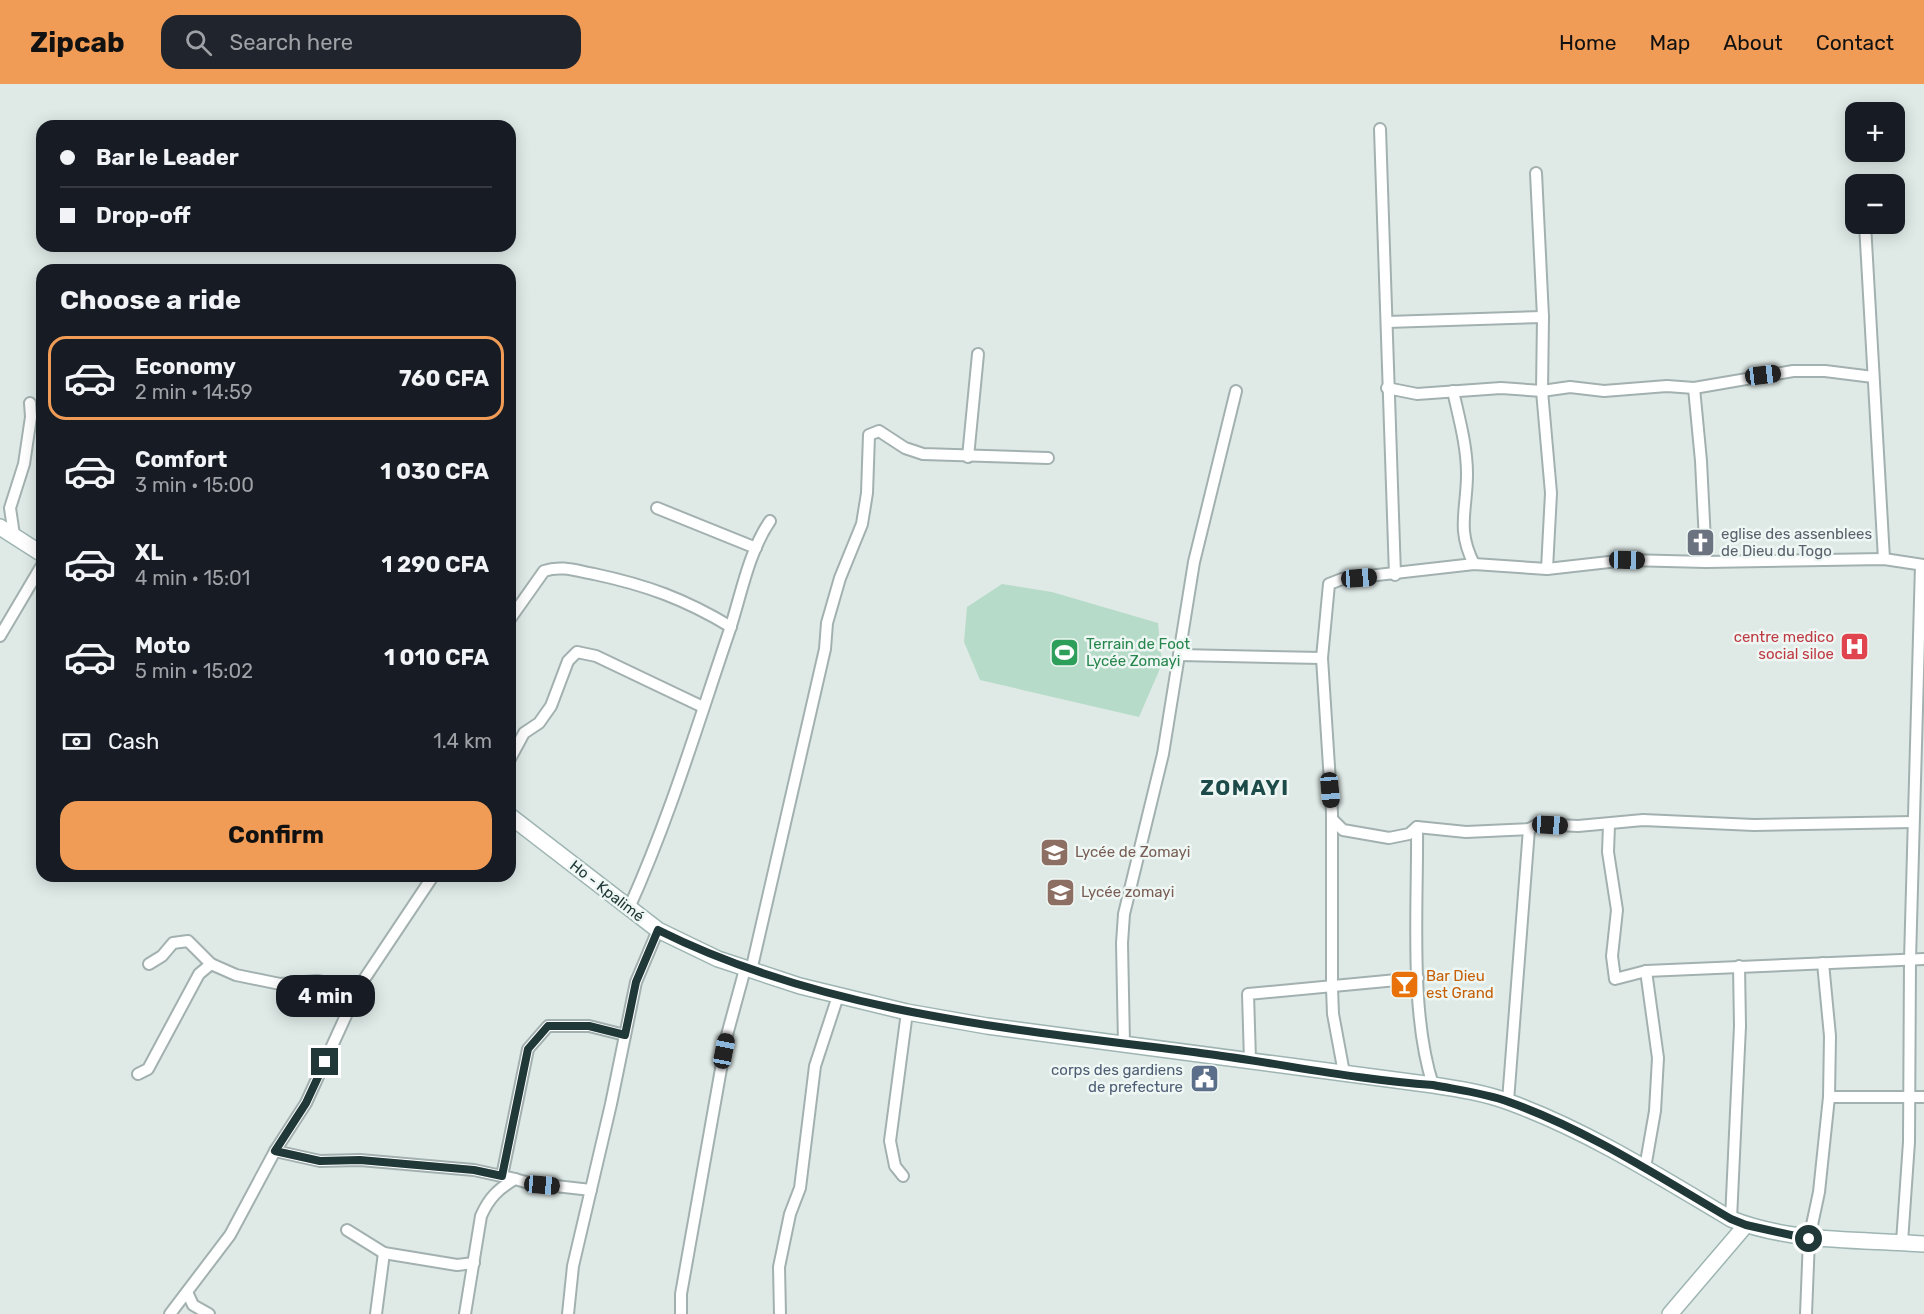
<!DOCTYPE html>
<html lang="en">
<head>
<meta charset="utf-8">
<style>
  :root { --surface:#171b24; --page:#20242c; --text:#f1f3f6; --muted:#9ea1a6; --line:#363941; --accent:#f09c56 }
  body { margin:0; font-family:Rubik,sans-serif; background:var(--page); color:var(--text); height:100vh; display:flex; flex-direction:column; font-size:22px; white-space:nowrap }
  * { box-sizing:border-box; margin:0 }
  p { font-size:20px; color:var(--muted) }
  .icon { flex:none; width:33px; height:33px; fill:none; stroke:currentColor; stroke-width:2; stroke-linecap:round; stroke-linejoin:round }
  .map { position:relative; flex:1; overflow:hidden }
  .details { position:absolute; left:36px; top:180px; width:480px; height:618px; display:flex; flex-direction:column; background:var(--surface); border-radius:18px; box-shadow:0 3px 15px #0003 }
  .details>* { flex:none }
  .guide { position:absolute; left:36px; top:36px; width:480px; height:132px; border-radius:18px; box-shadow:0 3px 15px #0003; display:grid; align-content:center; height:132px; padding:0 24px; background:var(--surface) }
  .buttons { position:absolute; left:1845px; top:18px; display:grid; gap:12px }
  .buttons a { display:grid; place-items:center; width:60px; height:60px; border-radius:12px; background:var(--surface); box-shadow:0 3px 15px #0003; font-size:30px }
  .end { position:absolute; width:27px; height:27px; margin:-14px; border:8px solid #203938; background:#fff; box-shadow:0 0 0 3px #fff }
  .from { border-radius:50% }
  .bubble { position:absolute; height:42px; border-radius:18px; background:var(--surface); box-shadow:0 3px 15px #0003; font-size:20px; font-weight:700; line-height:42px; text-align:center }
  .car { position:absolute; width:18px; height:36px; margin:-18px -9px; border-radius:8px; box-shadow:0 0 4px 2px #0007; background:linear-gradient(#222 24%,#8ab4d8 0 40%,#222 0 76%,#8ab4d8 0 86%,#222 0) }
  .guide b { display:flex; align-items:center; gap:21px; height:57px; font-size:22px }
  .guide b+b { border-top:2px solid var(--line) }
  .guide i { width:15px; height:15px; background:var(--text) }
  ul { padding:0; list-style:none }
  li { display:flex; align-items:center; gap:18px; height:84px; margin:0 12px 9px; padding:0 12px; border:3px solid transparent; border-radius:18px }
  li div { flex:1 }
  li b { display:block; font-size:22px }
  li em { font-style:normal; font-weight:700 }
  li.selected { border-color:var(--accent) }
  li>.icon { width:54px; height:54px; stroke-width:1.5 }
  h2 { padding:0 24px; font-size:27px; line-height:72px }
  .pay { display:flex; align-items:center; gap:15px; height:66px; padding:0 24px; font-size:22px }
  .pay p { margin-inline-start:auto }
  .button { display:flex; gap:12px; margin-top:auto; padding:12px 24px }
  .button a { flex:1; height:69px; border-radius:18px; background:var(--accent); color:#111; font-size:24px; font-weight:700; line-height:69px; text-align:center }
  header { display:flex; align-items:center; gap:36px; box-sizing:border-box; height:84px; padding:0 30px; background:var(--accent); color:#111 }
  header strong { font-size:28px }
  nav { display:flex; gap:33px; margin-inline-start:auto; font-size:21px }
  .search { width:420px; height:54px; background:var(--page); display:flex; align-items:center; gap:15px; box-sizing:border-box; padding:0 21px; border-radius:18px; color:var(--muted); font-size:22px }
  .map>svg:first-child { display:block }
  .green { fill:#b7dbc9 }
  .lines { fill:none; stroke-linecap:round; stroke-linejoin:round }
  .street-casing { stroke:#a2b1af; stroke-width:14 }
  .secondary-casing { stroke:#9eb5b2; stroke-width:18 }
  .street { stroke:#fff; stroke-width:10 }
  .secondary { stroke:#fff; stroke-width:15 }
  .route { stroke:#203938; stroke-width:8 }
  .labels { text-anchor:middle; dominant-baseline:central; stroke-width:5; stroke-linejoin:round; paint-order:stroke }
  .worship-label { font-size:15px; fill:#5b616d; stroke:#eff7f4; text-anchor:start }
  .health-label { font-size:15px; fill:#be3a42; stroke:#eff7f4; text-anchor:end }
  .leisure-label { font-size:15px; fill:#27864d; stroke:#eff7f4; text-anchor:start }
  .education-label { font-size:15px; fill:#785e54; stroke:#eff7f4; text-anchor:start }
  .street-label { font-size:15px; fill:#203938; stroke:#eff7f4 }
  .food-label { font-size:15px; fill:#c56008; stroke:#eff7f4; text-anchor:start }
  .service-label { font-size:15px; fill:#4e5e75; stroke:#eff7f4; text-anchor:end }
  .district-label { font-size:21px; font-weight:bold; letter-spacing:1.5px; fill:#1d4b49; stroke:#eff7f4 }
</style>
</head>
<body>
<header>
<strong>Zipcab</strong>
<div class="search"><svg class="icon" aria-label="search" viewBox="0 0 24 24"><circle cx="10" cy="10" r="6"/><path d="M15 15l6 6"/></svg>Search here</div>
<nav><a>Home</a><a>Map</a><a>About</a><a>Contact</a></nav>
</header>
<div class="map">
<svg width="1924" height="1230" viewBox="0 0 1924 1230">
  <rect width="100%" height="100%" fill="#dfeae7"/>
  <polygon class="green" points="1002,500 1052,508 1158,539 1162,580 1139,633 980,596 964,558 967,523"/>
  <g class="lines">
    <defs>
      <g id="street">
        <polyline points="1380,45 1395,491"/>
        <polyline points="1536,89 1543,233 1542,307 1551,409 1547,485"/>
        <polyline points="1865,140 1884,475"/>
        <polyline points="1387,238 1543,233"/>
        <polyline points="1387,304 1417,310 1501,304 1542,307 1570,303 1604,307 1667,302 1694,304 1793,287 1825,287 1873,293"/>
        <polyline points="1694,304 1701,377 1706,478"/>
        <path d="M1453,307C1459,334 1467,362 1467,390C1467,426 1456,445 1474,480"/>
        <polyline points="968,373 978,270"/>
        <polyline points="657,424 756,464"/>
        <polyline points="14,451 10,424 24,380 31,333 30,319"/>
        <path d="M510,535L544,487C561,481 577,487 594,490C646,501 685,515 731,543"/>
        <polyline points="0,552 42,481"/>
        <polyline points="1179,571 1322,574"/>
        <polyline points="510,675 524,649 539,639 551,622 568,577 577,568 596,572 703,623"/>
        <polyline points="1332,735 1343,746 1389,754 1409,750 1417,743 1466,748 1529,745 1538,740 1578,742 1643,736 1754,741 1913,738"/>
        <polyline points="1609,741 1608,768 1617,826 1612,872 1615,895 1646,887 1924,875"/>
        <path d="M1417,743C1418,821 1409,928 1433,1001"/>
        <path d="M629,824C670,733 697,642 729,548C741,512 748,469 770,437"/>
        <polyline points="149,880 162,872 173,859 188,857 211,880 236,891 280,900 317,897 328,899 341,906 359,903"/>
        <polyline points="751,887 825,565 827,539 840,494 862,440 867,409 869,351 879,347 905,364 923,370 1048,374"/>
        <polyline points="1124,960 1122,859 1124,830 1163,670 1194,478 1236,307"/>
        <polyline points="1250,976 1248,910 1418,894"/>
        <polyline points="1344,989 1333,930 1332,904 1332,729 1322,574 1329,500 1342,495 1474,480 1547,485 1627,476 1706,478 1884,475 1924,481"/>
        <polyline points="138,990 148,985 199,890 211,880"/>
        <polyline points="1829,1013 1924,1013"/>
        <polyline points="1508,1017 1529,745"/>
        <polyline points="275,1067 320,1077 360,1076 474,1086 515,1095"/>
        <polyline points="1645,1084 1655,1027 1658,974 1646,887"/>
        <polyline points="502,1092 528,965 548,942 589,942 625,951"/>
        <polyline points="903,1092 895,1082 890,1057 907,928"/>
        <polyline points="1731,1135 1740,942 1739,882"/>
        <polyline points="347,1146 384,1169 457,1181 474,1179"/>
        <polyline points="1902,1158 1909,1058 1910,876 1921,481"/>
        <polyline points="187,1208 193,1221 209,1230"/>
        <polyline points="170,1230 230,1151 275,1067 306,1019 359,903 433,792"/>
        <polyline points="376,1230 384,1169"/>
        <path d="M465,1230L481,1132C489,1114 498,1105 515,1095L529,1099L591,1106"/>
        <polyline points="568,1230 573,1182 611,1020 636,898 658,846"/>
        <polyline points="681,1230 681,1210 727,951 745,885"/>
        <polyline points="780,1230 779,1183 790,1130 800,1104 815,982 838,912"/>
        <polyline points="1806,1230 1809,1155 1819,1108 1829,1013 1830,952 1823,879"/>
      </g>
      <g id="secondary">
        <polyline points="0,443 42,470"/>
        <path d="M510,732L658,846L718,875L800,902L907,928L987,942L1433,1001C1459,1005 1485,1009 1509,1018C1588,1047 1659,1092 1731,1135C1792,1159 1859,1155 1924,1160"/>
        <polyline points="1670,1230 1746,1141"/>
      </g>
    </defs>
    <use href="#street" class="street-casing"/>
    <use href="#secondary" class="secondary-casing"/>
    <use href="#street" class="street"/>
    <use href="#secondary" class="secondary"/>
  </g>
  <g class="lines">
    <path class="route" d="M325,978L306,1019L275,1067L320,1077L360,1076L474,1086L502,1092L528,965L548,942H589L625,951L636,898L658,846C828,931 1022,946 1208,970C1283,980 1358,996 1433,1001C1459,1006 1485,1009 1509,1018C1588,1046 1659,1093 1731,1135L1746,1141L1809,1155"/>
  </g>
  <defs>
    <symbol id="church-square" viewBox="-11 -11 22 22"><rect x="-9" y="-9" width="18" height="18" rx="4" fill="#6b7280" stroke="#eff7f4"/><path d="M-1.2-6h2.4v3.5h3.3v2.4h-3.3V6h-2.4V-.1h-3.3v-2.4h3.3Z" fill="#fff"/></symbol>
    <symbol id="hospital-square" viewBox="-11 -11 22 22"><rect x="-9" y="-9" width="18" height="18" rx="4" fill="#e0444e" stroke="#eff7f4"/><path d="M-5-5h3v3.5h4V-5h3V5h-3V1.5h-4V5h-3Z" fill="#fff"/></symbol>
    <symbol id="stadium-square" viewBox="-11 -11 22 22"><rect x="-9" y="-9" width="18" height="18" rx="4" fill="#2e9e5b" stroke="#eff7f4"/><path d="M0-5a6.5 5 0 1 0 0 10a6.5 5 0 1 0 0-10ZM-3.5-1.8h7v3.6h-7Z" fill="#fff"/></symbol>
    <symbol id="school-square" viewBox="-11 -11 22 22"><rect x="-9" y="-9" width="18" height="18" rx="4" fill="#8d6e63" stroke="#eff7f4"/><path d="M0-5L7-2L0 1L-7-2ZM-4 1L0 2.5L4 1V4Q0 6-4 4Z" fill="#fff"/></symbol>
    <symbol id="university-square" viewBox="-11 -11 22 22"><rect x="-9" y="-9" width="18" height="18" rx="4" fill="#8d6e63" stroke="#eff7f4"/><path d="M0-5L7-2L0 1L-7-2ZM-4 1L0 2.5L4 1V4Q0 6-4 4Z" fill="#fff"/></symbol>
    <symbol id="bar-square" viewBox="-11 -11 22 22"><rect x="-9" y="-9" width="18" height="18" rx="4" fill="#e8710a" stroke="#eff7f4"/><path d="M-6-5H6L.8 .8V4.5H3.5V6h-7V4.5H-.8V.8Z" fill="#fff"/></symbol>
    <symbol id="civic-square" viewBox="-11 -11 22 22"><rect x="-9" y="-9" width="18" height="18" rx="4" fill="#5c6f8a" stroke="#eff7f4"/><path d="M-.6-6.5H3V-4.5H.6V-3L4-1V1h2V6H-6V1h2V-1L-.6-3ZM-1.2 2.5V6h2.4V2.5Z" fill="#fff"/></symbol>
  </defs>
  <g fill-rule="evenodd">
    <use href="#church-square" x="1684" y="442" width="33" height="33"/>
    <use href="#hospital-square" x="1838" y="546" width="33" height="33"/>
    <use href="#stadium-square" x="1048" y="552" width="33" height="33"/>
    <use href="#school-square" x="1038" y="752" width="33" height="33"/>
    <use href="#university-square" x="1044" y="792" width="33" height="33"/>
    <use href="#bar-square" x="1388" y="884" width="33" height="33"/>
    <use href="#civic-square" x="1188" y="978" width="33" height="33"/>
  </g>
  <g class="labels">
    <g class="worship-label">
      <text x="1721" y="450">eglise des assenblees<tspan x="1721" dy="17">de Dieu du Togo</tspan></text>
    </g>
    <g class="health-label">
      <text x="1834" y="553">centre medico<tspan x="1834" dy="17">social siloe</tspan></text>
    </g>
    <g class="leisure-label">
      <text x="1086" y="560">Terrain de Foot<tspan x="1086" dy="17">Lycée Zomayi</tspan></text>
    </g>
    <g class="education-label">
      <text x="1075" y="768">Lycée de Zomayi</text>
      <text x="1081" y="808">Lycée zomayi</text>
    </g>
    <g class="street-label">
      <text transform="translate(607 807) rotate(38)">Ho - Kpalimé</text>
    </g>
    <g class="food-label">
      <text x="1426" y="892">Bar Dieu<tspan x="1426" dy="17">est Grand</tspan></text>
    </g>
    <g class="service-label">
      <text x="1183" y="986">corps des gardiens<tspan x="1183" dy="17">de prefecture</tspan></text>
    </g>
    <g class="district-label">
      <text x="1245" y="703">ZOMAYI</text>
    </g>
  </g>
</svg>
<div class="buttons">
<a>+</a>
<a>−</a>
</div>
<i class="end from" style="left:1809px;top:1155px"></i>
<i class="end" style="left:325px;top:978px"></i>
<div class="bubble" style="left:276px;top:891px;width:99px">4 min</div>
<i class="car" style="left:1763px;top:291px;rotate:83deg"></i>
<i class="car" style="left:1627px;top:476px;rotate:91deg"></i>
<i class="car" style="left:1359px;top:494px;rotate:86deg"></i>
<i class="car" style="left:1330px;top:706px;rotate:175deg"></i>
<i class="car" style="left:1550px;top:741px;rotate:93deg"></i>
<i class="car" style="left:724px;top:967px;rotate:11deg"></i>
<i class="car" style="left:542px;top:1101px;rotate:95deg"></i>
<div class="guide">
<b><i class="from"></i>Bar le Leader</b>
<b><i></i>Drop-off</b>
</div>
<section class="details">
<h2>Choose a ride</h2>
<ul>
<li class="selected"><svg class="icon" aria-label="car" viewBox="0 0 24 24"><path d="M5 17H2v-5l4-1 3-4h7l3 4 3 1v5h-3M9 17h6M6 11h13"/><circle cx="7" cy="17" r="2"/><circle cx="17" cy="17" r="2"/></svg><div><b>Economy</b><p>2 min · 14:59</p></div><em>760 CFA</em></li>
<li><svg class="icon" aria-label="car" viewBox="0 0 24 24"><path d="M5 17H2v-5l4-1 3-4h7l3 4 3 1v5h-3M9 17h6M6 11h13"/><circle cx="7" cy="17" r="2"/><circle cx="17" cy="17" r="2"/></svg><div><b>Comfort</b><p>3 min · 15:00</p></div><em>1 030 CFA</em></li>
<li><svg class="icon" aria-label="car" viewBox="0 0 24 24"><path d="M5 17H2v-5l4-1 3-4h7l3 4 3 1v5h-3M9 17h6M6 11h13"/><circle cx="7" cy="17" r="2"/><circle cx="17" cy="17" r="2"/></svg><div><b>XL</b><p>4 min · 15:01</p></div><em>1 290 CFA</em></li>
<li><svg class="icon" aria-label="car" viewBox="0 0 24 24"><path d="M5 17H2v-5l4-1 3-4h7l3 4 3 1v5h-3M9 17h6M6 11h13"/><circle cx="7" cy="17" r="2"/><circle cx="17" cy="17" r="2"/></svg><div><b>Moto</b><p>5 min · 15:02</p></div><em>1 010 CFA</em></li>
</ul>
<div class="pay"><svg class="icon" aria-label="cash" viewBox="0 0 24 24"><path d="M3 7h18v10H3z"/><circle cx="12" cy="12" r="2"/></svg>Cash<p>1.4 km</p></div>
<div class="button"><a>Confirm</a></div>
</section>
</div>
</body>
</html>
